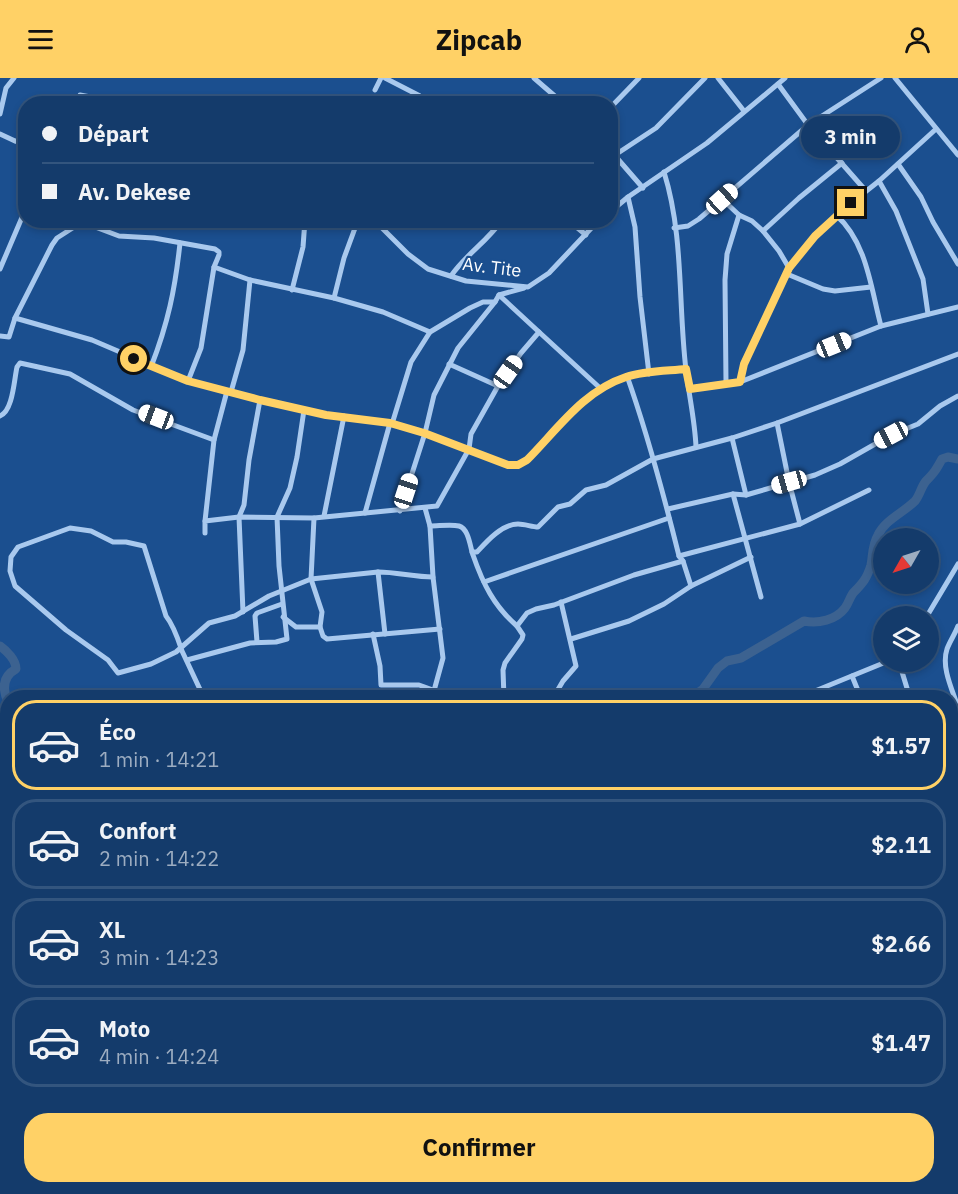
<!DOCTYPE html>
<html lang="fr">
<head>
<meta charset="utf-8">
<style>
  :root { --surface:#143b6b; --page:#214673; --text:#f1f3f6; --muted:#9dadc1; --line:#33557e; --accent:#ffd166 }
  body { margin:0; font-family:"IBM Plex Sans",sans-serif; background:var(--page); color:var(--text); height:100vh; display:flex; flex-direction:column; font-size:22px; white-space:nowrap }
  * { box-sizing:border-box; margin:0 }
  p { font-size:20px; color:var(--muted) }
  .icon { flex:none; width:33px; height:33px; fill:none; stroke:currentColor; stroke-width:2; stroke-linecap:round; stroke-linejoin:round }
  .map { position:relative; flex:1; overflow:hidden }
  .panel { position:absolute; left:0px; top:612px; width:958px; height:504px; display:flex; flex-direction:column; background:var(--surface); border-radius:24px 24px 0 0; box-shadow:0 3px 9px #0003,0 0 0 2px var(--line) }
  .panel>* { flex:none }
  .hud { position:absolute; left:18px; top:18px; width:600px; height:132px; border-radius:24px; box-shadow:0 3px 9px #0003,0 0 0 2px var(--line); display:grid; align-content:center; height:132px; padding:0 24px; background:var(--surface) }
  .needle { width:39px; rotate:231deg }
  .buttons { position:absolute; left:873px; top:450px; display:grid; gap:12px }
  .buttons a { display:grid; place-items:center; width:66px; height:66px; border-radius:50%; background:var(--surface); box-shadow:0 3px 9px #0003,0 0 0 2px var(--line); font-size:30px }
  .end { position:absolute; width:27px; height:27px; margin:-14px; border:8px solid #ffd166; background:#111; box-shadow:0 0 0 3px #111 }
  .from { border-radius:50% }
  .bubble { position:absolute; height:42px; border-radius:21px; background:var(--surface); box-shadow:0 3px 9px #0003,0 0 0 2px var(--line); font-size:20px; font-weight:800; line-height:42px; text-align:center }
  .car { position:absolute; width:18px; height:36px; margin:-18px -9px; border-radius:8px; box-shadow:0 0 4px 2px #0007; background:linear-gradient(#fff 24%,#345 0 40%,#fff 0 76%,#345 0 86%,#fff 0) }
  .hud b { display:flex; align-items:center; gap:21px; height:57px; font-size:22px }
  .hud b+b { border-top:2px solid var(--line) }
  .hud i { width:15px; height:15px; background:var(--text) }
  ul { padding:10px 0 0; list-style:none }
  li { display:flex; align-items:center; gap:18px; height:90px; margin:0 12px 9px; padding:0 12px; border:3px solid var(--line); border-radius:24px }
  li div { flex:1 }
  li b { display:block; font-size:22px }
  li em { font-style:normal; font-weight:800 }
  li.current { border-color:var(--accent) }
  li>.icon { width:54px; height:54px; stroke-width:1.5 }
  .action { display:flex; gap:12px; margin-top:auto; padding:12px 24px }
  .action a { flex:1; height:69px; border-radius:24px; background:var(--accent); color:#111; font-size:24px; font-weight:800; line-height:69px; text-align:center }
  header { display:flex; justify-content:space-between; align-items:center; height:78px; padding:0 24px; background:var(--accent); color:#111; font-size:27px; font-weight:800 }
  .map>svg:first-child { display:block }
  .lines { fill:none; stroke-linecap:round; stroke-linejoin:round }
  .river { stroke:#3c6290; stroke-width:9 }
  .street { stroke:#a9c9ee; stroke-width:5 }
  .route { stroke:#ffd166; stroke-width:8 }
  .labels { text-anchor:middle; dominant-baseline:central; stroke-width:4.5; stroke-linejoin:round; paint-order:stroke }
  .street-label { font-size:18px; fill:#fff; stroke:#1b4f8f }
</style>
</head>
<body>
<header><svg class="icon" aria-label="menu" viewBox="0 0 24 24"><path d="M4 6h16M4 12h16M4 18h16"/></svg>Zipcab<svg class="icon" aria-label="person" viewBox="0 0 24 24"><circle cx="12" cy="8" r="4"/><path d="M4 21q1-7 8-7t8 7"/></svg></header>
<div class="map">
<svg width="958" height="1116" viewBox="0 0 958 1116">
  <rect width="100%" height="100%" fill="#1b4f8f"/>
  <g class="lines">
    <g class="river">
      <path d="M0,568C7,573 16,582 16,591C3,598 2,610 8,624"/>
      <path d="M691,620L703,611L718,590L727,583L741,580L804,543C818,546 836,542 845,530C849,525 850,518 854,514C863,505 867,500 871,487C873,477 872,467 878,457C885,442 903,435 915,423C920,417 921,409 926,403C934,395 936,392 942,381L948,379L958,381"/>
      <polyline points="8,686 3,689 8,697"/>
      <polyline points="951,831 958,833"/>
      <polyline points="518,1108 541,1116"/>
    </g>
    <g class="street">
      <polyline points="385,0 420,18 442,26"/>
      <polyline points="534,0 564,26"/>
      <polyline points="718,0 744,33"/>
      <polyline points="895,0 958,77"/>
      <polyline points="778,6 808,47 866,113"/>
      <polyline points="375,12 381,0"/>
      <polyline points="80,17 127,26"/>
      <polyline points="610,30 639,0"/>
      <polyline points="0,36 6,10 14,0"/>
      <polyline points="0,56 15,63 26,66"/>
      <polyline points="610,72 643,110"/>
      <polyline points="615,77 656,50 705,0"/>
      <polyline points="898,86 921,119 933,144 958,186"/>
      <path d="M664,94C684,158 678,226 686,292C689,318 695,343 696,369"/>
      <polyline points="879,103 896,133 923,201 928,236"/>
      <polyline points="628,119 635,149 640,219 649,296"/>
      <polyline points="722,121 739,137 752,143 763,153 779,173 789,190"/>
      <polyline points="610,134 628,119 707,65 785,0"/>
      <path d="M836,137C867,164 871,211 881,248"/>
      <polyline points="374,142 408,176 428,191 466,203 528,209 549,195 599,142"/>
      <polyline points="568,142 586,157"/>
      <polyline points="674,150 688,148 699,141 808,47 881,0"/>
      <polyline points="763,153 799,120 842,85"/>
      <polyline points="214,189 250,202 334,220 383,234 430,254"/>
      <polyline points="0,191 26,130"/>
      <polyline points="787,196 823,211 835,213 871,209"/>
      <path d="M451,198C465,177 487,164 502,142"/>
      <polyline points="292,212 303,169 305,142"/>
      <polyline points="334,220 344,180 358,142"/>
      <path d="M15,240L92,262L188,303L260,322L326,337L390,345L425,355L508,387H518L527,382C557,352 583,313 626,299C644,293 667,293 686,291"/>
      <polyline points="539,254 600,310"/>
      <polyline points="0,258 9,259 15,240 52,167 57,160 82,144 119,158 154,160 215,171 219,174 219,177 214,189 201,270 188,303"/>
      <polyline points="449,286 498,308"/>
      <path d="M151,289C168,245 175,212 180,165"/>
      <path d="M627,298C648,357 664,418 679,478L683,483L691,508"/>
      <polyline points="740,304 744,286 786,197 799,177 836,137 879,103 936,51"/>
      <polyline points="726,305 725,202 727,176 739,137"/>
      <polyline points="690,311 740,304 881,248 958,229"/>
      <polyline points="231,314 243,272 250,202"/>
      <path d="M0,338C13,333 14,302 17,289L20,285L70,296L133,332L214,362"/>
      <polyline points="777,345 789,404 800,446"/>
      <polyline points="392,346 411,284 430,254 470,230 483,224 495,224 499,217 524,210"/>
      <polyline points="732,360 746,417"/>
      <polyline points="733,416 761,519"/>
      <polyline points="425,430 430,448 433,499 443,580 432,620"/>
      <polyline points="668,431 733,416 746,417 815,397 840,386 891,357 918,346 940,328 958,318"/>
      <polyline points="400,433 425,355 434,317 458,270 495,224"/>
      <polyline points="365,435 390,345"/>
      <polyline points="324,438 344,338"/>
      <polyline points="314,440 311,501 322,534 320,549"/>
      <polyline points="205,443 214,362 227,313"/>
      <path d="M430,448C439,448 451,446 459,448C469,451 470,469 473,477C483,506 494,528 517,548"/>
      <polyline points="205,455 205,443 239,439 314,440 437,428 469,371 471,356 498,308 521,275 539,254 499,217"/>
      <path d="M472,474H477C487,463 502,446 518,446C525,446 532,449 538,449L558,429L570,426L586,412L606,407L653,381L732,360L777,345L958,276"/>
      <polyline points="679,478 800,446 869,412"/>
      <polyline points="378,494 385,556"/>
      <polyline points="484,504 669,440"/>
      <polyline points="243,534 239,439 244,427 249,382 260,322"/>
      <polyline points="927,538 958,486"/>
      <polyline points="283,539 296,549 320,549 323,558 327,561 440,551"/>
      <path d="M958,548C955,556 950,563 947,571C941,589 952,611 958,629"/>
      <polyline points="373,556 380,588 381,607 419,607 433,612"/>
      <polyline points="571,561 629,543 664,526 691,508 751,479"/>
      <polyline points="257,564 255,538 257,535 282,526"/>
      <polyline points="187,582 250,565 276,564 287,561 279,488 277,439 290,410 297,379 304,332"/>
      <polyline points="899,584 910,620"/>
      <polyline points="852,598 861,620"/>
      <polyline points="790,615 804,620"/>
      <path d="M204,620L182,573C178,561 174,548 166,538L144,468L126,464H113L91,453L70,450L18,469L11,479L10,493L15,508L66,552L108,582L118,595L151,586L176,574L209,545L235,538L269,518L311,501L378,494C397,494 414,499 433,499"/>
      <polyline points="504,620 503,592 505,585 522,561 523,557 517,548 527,535 536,531 554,527 634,497 683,483"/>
      <polyline points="553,620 563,603 576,588 561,524"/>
      <polyline points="808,620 815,613 886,584"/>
      <polyline points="951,660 958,657"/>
      <polyline points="951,716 956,731 951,744 958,760"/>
      <polyline points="951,781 958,772"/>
      <polyline points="0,898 8,906"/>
      <polyline points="951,995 958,998"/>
      <polyline points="0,1015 8,1009"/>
      <polyline points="951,1065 958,1068"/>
      <polyline points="305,1108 311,1116"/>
      <polyline points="805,1108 823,1116"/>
      <polyline points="932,1108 948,1116"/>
    </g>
  </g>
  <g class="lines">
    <path class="route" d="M134,281L188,303L260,322L326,337L390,345L424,355L508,387H518L527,382C557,352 583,313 626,299C644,293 667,293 686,291L690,311L740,304L744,286L789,190L815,158L851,125"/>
  </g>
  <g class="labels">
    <g class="street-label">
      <text transform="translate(492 189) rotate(7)">Av. Tite</text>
    </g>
  </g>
</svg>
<div class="buttons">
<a><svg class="needle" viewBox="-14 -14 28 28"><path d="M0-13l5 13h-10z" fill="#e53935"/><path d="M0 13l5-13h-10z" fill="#9dadc1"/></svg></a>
<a><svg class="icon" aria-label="layers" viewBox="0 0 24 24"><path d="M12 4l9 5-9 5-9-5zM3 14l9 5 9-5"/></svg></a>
</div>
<i class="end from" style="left:134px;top:281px"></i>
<i class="end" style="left:851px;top:125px"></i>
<div class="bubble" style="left:801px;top:38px;width:99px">3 min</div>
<i class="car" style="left:722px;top:121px;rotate:48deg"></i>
<i class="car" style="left:834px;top:267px;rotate:68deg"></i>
<i class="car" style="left:508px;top:294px;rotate:35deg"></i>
<i class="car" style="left:156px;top:339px;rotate:291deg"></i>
<i class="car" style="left:891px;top:357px;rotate:242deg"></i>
<i class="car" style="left:789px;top:404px;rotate:254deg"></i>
<i class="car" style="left:406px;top:413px;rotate:18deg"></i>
<div class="hud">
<b><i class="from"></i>Départ</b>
<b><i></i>Av. Dekese</b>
</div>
<section class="panel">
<ul>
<li class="current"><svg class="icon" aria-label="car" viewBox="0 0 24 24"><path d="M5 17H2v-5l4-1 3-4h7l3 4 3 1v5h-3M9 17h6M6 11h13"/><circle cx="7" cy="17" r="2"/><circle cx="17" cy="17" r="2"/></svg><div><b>Éco</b><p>1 min · 14:21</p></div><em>$1.57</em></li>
<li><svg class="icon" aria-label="car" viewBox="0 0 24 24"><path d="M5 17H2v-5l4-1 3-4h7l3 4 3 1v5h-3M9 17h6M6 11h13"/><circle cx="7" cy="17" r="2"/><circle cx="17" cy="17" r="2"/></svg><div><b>Confort</b><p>2 min · 14:22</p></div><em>$2.11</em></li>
<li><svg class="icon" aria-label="car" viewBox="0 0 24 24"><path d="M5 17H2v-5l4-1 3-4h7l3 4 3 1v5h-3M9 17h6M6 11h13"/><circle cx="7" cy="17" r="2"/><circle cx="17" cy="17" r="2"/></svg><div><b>XL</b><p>3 min · 14:23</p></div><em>$2.66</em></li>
<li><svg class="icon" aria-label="car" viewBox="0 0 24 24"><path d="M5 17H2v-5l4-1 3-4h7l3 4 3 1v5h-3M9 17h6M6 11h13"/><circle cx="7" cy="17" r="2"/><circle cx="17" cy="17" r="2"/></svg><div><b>Moto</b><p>4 min · 14:24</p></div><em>$1.47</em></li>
</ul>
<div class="action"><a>Confirmer</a></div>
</section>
</div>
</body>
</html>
